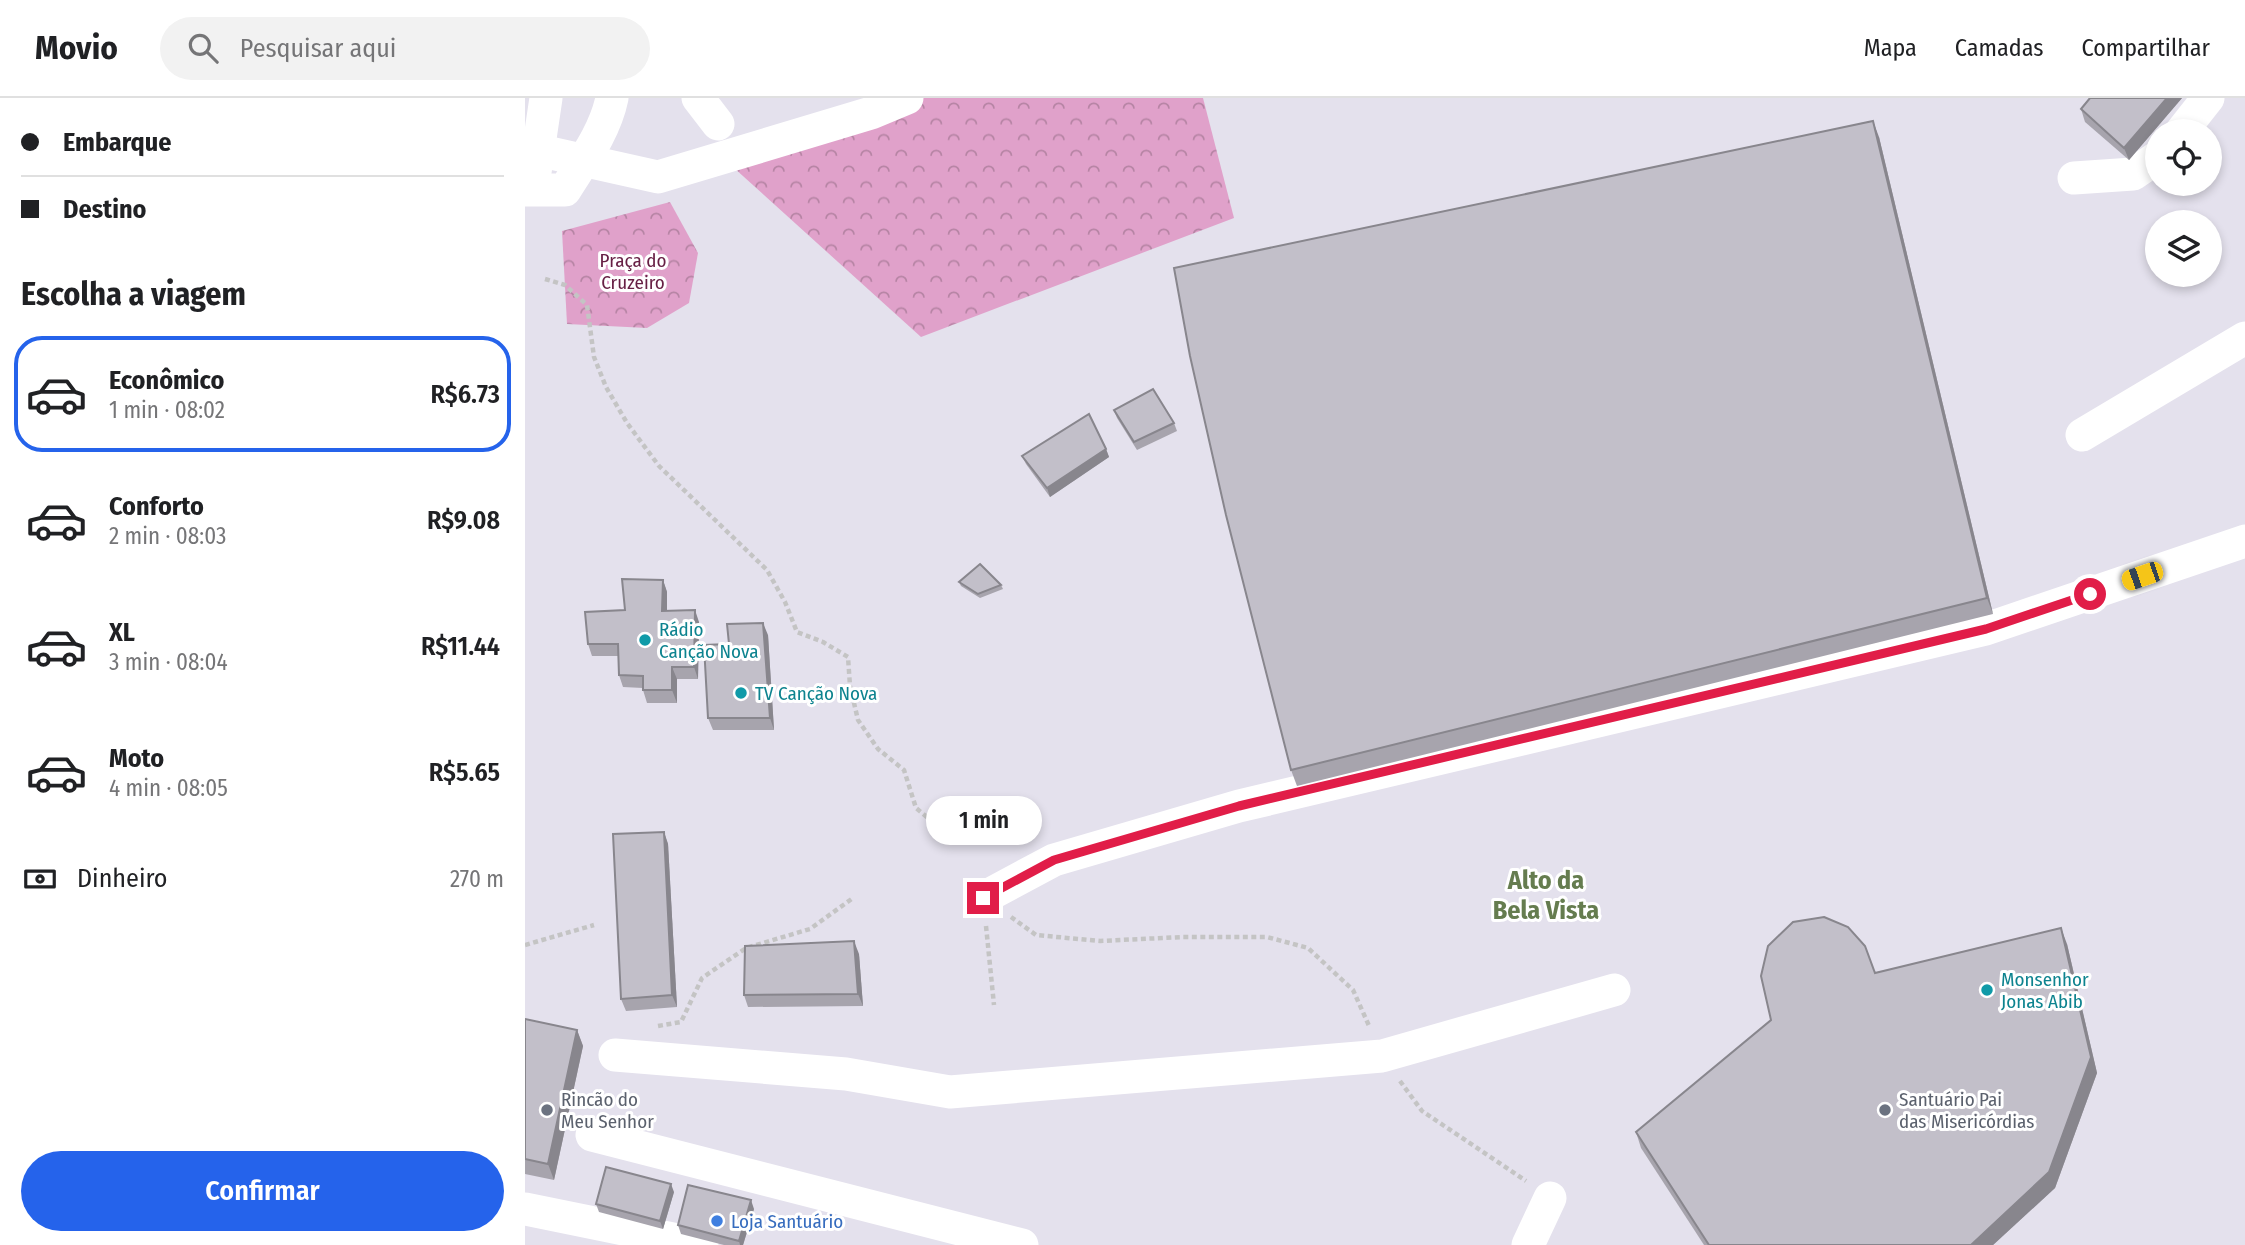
<!DOCTYPE html>
<html lang="pt">
<head>
<meta charset="utf-8">
<style>
  :root { --surface:#fff; --page:#f2f2f2; --text:#202124; --muted:#757577; --line:#e0e0e0; --accent:#2563eb }
  body { margin:0; font-family:"Fira Sans Condensed",sans-serif; background:var(--page); color:var(--text); height:100vh; display:flex; flex-direction:column; font-size:26px; white-space:nowrap }
  * { box-sizing:border-box; margin:0 }
  p { font-size:23px; color:var(--muted) }
  .icon { flex:none; width:38px; height:38px; fill:none; stroke:currentColor; stroke-width:2; stroke-linecap:round; stroke-linejoin:round }
  .map { position:relative; flex:1; overflow:hidden }
  .side { display:flex; flex-direction:column; background:var(--surface); width:525px }
  .side>* { flex:none }
  .guide { display:grid; align-content:center; height:154px; padding:0 21px; background:var(--surface) }
  .fabs { position:absolute; left:1620px; top:21px; display:grid; gap:14px }
  .fabs a { display:grid; place-items:center; width:77px; height:77px; border-radius:50%; background:var(--surface); box-shadow:0 4px 10px #0003; font-size:35px }
  .end { position:absolute; width:32px; height:32px; margin:-16px; border:9px solid #e11d48; background:#fff; box-shadow:0 0 0 4px #fff }
  .from { border-radius:50% }
  .bubble { position:absolute; height:49px; border-radius:24px; background:var(--surface); box-shadow:0 4px 10px #0003; font-size:23px; font-weight:600; line-height:49px; text-align:center }
  .car { position:absolute; width:21px; height:42px; margin:-21px -10px; border-radius:9px; box-shadow:0 0 5px 2px #0007; background:linear-gradient(#f5c518 24%,#345 0 40%,#f5c518 0 76%,#345 0 86%,#f5c518 0) }
  .guide b { display:flex; align-items:center; gap:24px; height:66px; font-size:26px }
  .guide b+b { border-top:2px solid var(--line) }
  .guide i { width:18px; height:18px; background:var(--text) }
  ul { padding:0; list-style:none }
  li { display:flex; align-items:center; gap:21px; height:116px; margin:0 14px 10px; padding:0 7px; border:4px solid transparent; border-radius:28px }
  li div { flex:1 }
  li b { display:block; font-size:26px }
  li em { font-style:normal; font-weight:600 }
  li.on { border-color:var(--accent) }
  li>.icon { width:63px; height:63px; stroke-width:1.5 }
  h2 { padding:0 21px; font-size:32px; line-height:84px }
  .pay { display:flex; align-items:center; gap:18px; height:77px; padding:0 21px; font-size:26px }
  .pay p { margin-inline-start:auto }
  .action { display:flex; gap:14px; margin-top:auto; padding:14px 21px }
  .action a { flex:1; height:80px; border-radius:42px; background:var(--accent); color:#fff; font-size:28px; font-weight:600; line-height:80px; text-align:center }
  header { display:flex; align-items:center; gap:42px; box-sizing:border-box; height:98px; padding:0 35px; background:var(--surface); border-bottom:2px solid var(--line) }
  header strong { font-size:33px }
  nav { display:flex; gap:38px; margin-inline-start:auto; font-size:24px }
  .search { width:490px; height:63px; background:var(--page); display:flex; align-items:center; gap:18px; box-sizing:border-box; padding:0 24px; border-radius:38px; color:var(--muted); font-size:26px }
  main { display:flex; flex:1; min-height:0 }
  .map>svg:first-child { display:block }
  .park { fill:url(#park-crowns) }
  .lines { fill:none; stroke-linecap:round; stroke-linejoin:round }
  .path { stroke:#c4c4c4; stroke-width:4.5; stroke-dasharray:5 3.5; stroke-linecap:butt }
  .minor { stroke:#fff; stroke-width:33 }
  .wall { fill:#a7a4ad }
  .shaded-wall { fill:#88868d }
  .building { fill:#c2bfc9; stroke:#88868d; stroke-width:2 }
  .route { stroke:#e11d48; stroke-width:9 }
  .culture-dot { fill:#0f9aa8; stroke:#fff; stroke-width:2.5 }
  .worship-dot { fill:#6b7280; stroke:#fff; stroke-width:2.5 }
  .shop-dot { fill:#3f7fe0; stroke:#fff; stroke-width:2.5 }
  .labels { text-anchor:middle; dominant-baseline:central; stroke-width:6; stroke-linejoin:round; paint-order:stroke }
  .park-label { font-size:19px; fill:#672045; stroke:#fff }
  .culture-label { font-size:19px; fill:#0d838f; stroke:#fff; text-anchor:start }
  .worship-label { font-size:19px; fill:#5b616d; stroke:#fff; text-anchor:start }
  .shop-label { font-size:19px; fill:#366cbe; stroke:#fff; text-anchor:start }
  .district-label { font-size:26px; font-weight:bold; fill:#657c4f; stroke:#fff }
</style>
</head>
<body>
<header>
<strong>Movio</strong>
<div class="search"><svg class="icon" aria-label="search" viewBox="0 0 24 24"><circle cx="10" cy="10" r="6"/><path d="M15 15l6 6"/></svg>Pesquisar aqui</div>
<nav><a>Mapa</a><a>Camadas</a><a>Compartilhar</a></nav>
</header>
<main>
<section class="side">
<div class="guide">
<b><i class="from"></i>Embarque</b>
<b><i></i>Destino</b>
</div>
<h2>Escolha a viagem</h2>
<ul>
<li class="on"><svg class="icon" aria-label="car" viewBox="0 0 24 24"><path d="M5 17H2v-5l4-1 3-4h7l3 4 3 1v5h-3M9 17h6M6 11h13"/><circle cx="7" cy="17" r="2"/><circle cx="17" cy="17" r="2"/></svg><div><b>Econômico</b><p>1 min · 08:02</p></div><em>R$6.73</em></li>
<li><svg class="icon" aria-label="car" viewBox="0 0 24 24"><path d="M5 17H2v-5l4-1 3-4h7l3 4 3 1v5h-3M9 17h6M6 11h13"/><circle cx="7" cy="17" r="2"/><circle cx="17" cy="17" r="2"/></svg><div><b>Conforto</b><p>2 min · 08:03</p></div><em>R$9.08</em></li>
<li><svg class="icon" aria-label="car" viewBox="0 0 24 24"><path d="M5 17H2v-5l4-1 3-4h7l3 4 3 1v5h-3M9 17h6M6 11h13"/><circle cx="7" cy="17" r="2"/><circle cx="17" cy="17" r="2"/></svg><div><b>XL</b><p>3 min · 08:04</p></div><em>R$11.44</em></li>
<li><svg class="icon" aria-label="car" viewBox="0 0 24 24"><path d="M5 17H2v-5l4-1 3-4h7l3 4 3 1v5h-3M9 17h6M6 11h13"/><circle cx="7" cy="17" r="2"/><circle cx="17" cy="17" r="2"/></svg><div><b>Moto</b><p>4 min · 08:05</p></div><em>R$5.65</em></li>
</ul>
<div class="pay"><svg class="icon" aria-label="cash" viewBox="0 0 24 24"><path d="M3 7h18v10H3z"/><circle cx="12" cy="12" r="2"/></svg>Dinheiro<p>270 m</p></div>
<div class="action"><a>Confirmar</a></div>
</section>
<div class="map">
<svg width="1720" height="1147" viewBox="0 0 1720 1147">
  <defs>
    <pattern id="park-crowns" width="20" height="18" patternUnits="userSpaceOnUse" patternTransform="scale(1.75)"><rect width="20" height="18" fill="#e0a1ca"/><path d="M2 6a3 3 0 1 1 6 0M12 15a3 3 0 1 1 6 0" fill="none" stroke="#b684a4"/></pattern>
  </defs>
  <rect width="100%" height="100%" fill="#e4e1ed"/>
  <g class="park">
    <polygon points="378,0 678,0 709,120 396,239 188,51"/>
    <polygon points="145,104 173,155 164,205 122,230 42,226 37,133"/>
  </g>
  <g class="lines">
    <g class="path">
      <polyline points="20,181 40,187 62,207 69,259 81,289 102,325 134,368 242,472 260,504 272,534 298,544 323,559 325,588 333,622 353,651 379,672 391,710 414,729 436,728 460,742"/>
      <polyline points="486,819 511,837 575,843 658,839 742,839 783,850 828,892 845,930"/>
      <polyline points="461,828 469,907"/>
      <polyline points="0,847 69,827"/>
      <polyline points="133,928 156,924 177,880 221,850 285,831 328,800"/>
      <polyline points="875,983 897,1013 1001,1083"/>
    </g>
    <g class="minor">
      <polyline points="173,0 193,26"/>
      <polyline points="1657,33 1683,0"/>
      <polyline points="12,52 133,79 346,15 382,0"/>
      <polyline points="10,74 21,0"/>
      <polyline points="1549,80 1608,76 1633,59"/>
      <path d="M0,92H40C58,63 80,34 87,0"/>
      <polyline points="1557,337 1720,240"/>
      <polyline points="458,800 529,762 714,708 1461,531 1720,443"/>
      <polyline points="90,957 321,976 425,994 857,958 1089,892"/>
      <polyline points="67,1037 497,1147"/>
      <polyline points="0,1111 177,1147"/>
      <polyline points="1003,1147 1025,1100"/>
    </g>
  </g>
  <g class="wall">
    <polygon points="1565,0 1657,0 1604,62 1560,24 1556,11"/>
    <polygon points="1354,39 1468,516 772,688 766,672"/>
    <polygon points="589,312 649,325 652,333 612,352 592,320"/>
    <polygon points="581,351 584,359 525,399 501,366 497,358"/>
    <polygon points="138,482 142,494 142,512 174,524 173,581 152,581 152,605 122,605 118,592 118,590 98,589 94,577 93,558 67,558 63,546 100,512"/>
    <polygon points="434,484 476,487 478,491 455,500 436,488"/>
    <polygon points="243,537 249,632 188,632 183,620 204,546"/>
    <polygon points="139,734 143,746 152,909 101,913 96,901"/>
    <polygon points="1542,846 1572,975 1530,1090 1468,1147 1179,1147 1116,1050 1111,1034 1246,922 1350,875"/>
    <polygon points="334,856 338,908 223,909 219,897"/>
    <polygon points="0,921 52,932 58,948 29,1082 0,1076"/>
    <polygon points="149,1094 138,1131 74,1114 71,1106"/>
    <polygon points="229,1111 218,1147 199,1147 156,1136 153,1127"/>
  </g>
  <g class="shaded-wall">
    <polygon points="1642,0 1657,0 1604,62 1599,50"/>
    <polygon points="1348,23 1354,39 1468,516 1462,500"/>
    <polygon points="581,351 584,359 525,399 522,390"/>
    <polygon points="138,482 142,494 142,525 137,513"/>
    <polygon points="170,512 174,524 173,581 169,569"/>
    <polygon points="238,525 243,537 249,632 245,620"/>
    <polygon points="147,569 152,581 152,605 147,592"/>
    <polygon points="139,734 143,746 152,909 147,897"/>
    <polygon points="1536,830 1542,846 1572,975 1530,1090 1468,1147 1446,1147"/>
    <polygon points="329,843 334,856 338,908 333,896"/>
    <polygon points="52,932 58,948 29,1082 23,1066"/>
    <polygon points="146,1086 149,1094 138,1131 135,1123"/>
    <polygon points="226,1102 229,1111 218,1147 215,1147 214,1143"/>
  </g>
  <g class="building">
    <polygon points="1565,0 1642,0 1599,50 1556,11"/>
    <polygon points="1348,23 1462,500 766,672 701,417 665,258 649,170"/>
    <polygon points="628,291 649,325 609,344 589,312"/>
    <polygon points="564,316 581,351 522,390 497,358"/>
    <polygon points="455,466 476,487 453,496 434,484"/>
    <polygon points="97,481 138,482 137,513 170,512 169,569 147,569 147,592 118,592 118,578 94,577 93,546 63,546 60,514 100,512"/>
    <polygon points="238,525 245,620 183,620 179,547 204,546 202,526"/>
    <polygon points="139,734 147,897 96,901 88,736"/>
    <polygon points="1299,819 1323,829 1340,848 1350,875 1536,830 1566,959 1524,1074 1446,1147 1184,1147 1111,1034 1246,922 1236,878 1243,848 1268,824"/>
    <polygon points="329,843 333,896 219,897 220,848"/>
    <polygon points="0,921 52,932 23,1066 0,1061"/>
    <polygon points="81,1069 146,1086 135,1123 71,1106"/>
    <polygon points="163,1087 226,1102 214,1143 153,1127"/>
  </g>
  <g class="lines">
    <polyline class="route" points="458,800 529,762 714,708 1461,531 1565,496"/>
  </g>
  <g class="culture-dot">
    <circle cx="120" cy="542" r="7"/>
    <circle cx="216" cy="595" r="7"/>
    <circle cx="1462" cy="892" r="7"/>
  </g>
  <g class="worship-dot">
    <circle cx="22" cy="1012" r="7"/>
    <circle cx="1360" cy="1012" r="7"/>
  </g>
  <circle class="shop-dot" cx="192" cy="1123" r="7"/>
  <g class="labels">
    <g class="park-label">
      <text x="108" y="162">Praça do<tspan x="108" dy="22">Cruzeiro</tspan></text>
    </g>
    <g class="culture-label">
      <text x="134" y="531">Rádio<tspan x="134" dy="22">Canção Nova</tspan></text>
      <text x="230" y="595">TV Canção Nova</text>
      <text x="1476" y="881">Monsenhor<tspan x="1476" dy="22">Jonas Abib</tspan></text>
    </g>
    <g class="worship-label">
      <text x="36" y="1001">Rincão do<tspan x="36" dy="22">Meu Senhor</tspan></text>
      <text x="1374" y="1001">Santuário Pai<tspan x="1374" dy="22">das Misericórdias</tspan></text>
    </g>
    <g class="shop-label">
      <text x="206" y="1123">Loja Santuário</text>
    </g>
    <g class="district-label">
      <text x="1021" y="782">Alto da<tspan x="1021" dy="30">Bela Vista</tspan></text>
    </g>
  </g>
</svg>
<div class="fabs">
<a><svg class="icon" aria-label="locate" viewBox="0 0 24 24"><circle cx="12" cy="12" r="6"/><path d="M12 2v4M12 18v4M2 12h4M18 12h4"/></svg></a>
<a><svg class="icon" aria-label="layers" viewBox="0 0 24 24"><path d="M12 4l9 5-9 5-9-5zM3 14l9 5 9-5"/></svg></a>
</div>
<i class="end from" style="left:1565px;top:496px"></i>
<i class="end" style="left:458px;top:800px"></i>
<div class="bubble" style="left:401px;top:698px;width:116px">1 min</div>
<i class="car" style="left:1617px;top:478px;rotate:251deg"></i>
</div>
</main>
</body>
</html>
